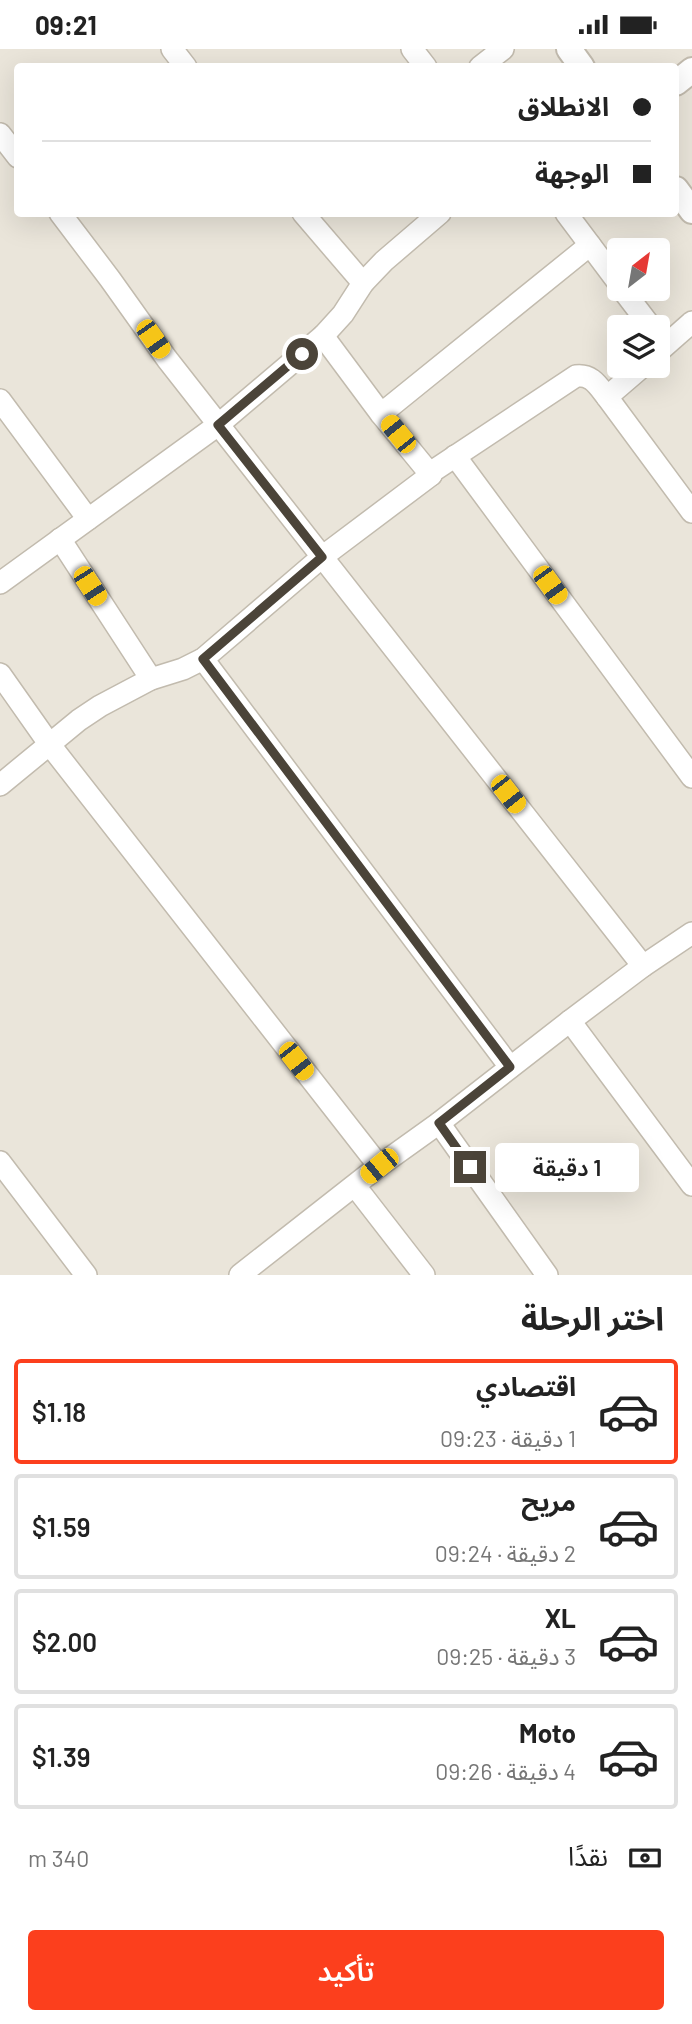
<!DOCTYPE html>
<html lang="ar">
<head>
<meta charset="utf-8">
<style>
  :root { --surface:#fff; --page:#f6f6f6; --text:#222; --muted:#767676; --line:#e0e0e0; --accent:#fc3f1d }
  body { margin:0; font-family:Barlow,"Noto Sans Arabic",sans-serif; background:var(--page); color:var(--text); direction:rtl; height:100vh; display:flex; flex-direction:column; font-size:26px; white-space:nowrap }
  * { box-sizing:border-box; margin:0 }
  p { font-size:23px; color:var(--muted) }
  .icon { flex:none; width:38px; height:38px; fill:none; stroke:currentColor; stroke-width:2; stroke-linecap:round; stroke-linejoin:round }
  .map { position:relative; height:1226px; overflow:hidden; direction:ltr }
  .details { display:flex; flex-direction:column; background:var(--surface); flex:1 }
  .details>* { flex:none }
  .banner { position:absolute; left:14px; top:14px; width:665px; height:154px; border-radius:7px; box-shadow:0 7px 28px #0002; direction:rtl; display:grid; align-content:center; height:154px; padding:0 28px; background:var(--surface) }
  .needle { width:46px; rotate:31deg }
  .fabs { position:absolute; left:607px; top:189px; display:grid; gap:14px }
  .fabs a { display:grid; place-items:center; width:63px; height:63px; border-radius:7px; background:var(--surface); box-shadow:0 7px 28px #0002; font-size:35px }
  .end { position:absolute; width:32px; height:32px; margin:-16px; border:9px solid #4b4439; background:#fff; box-shadow:0 0 0 4px #fff }
  .from { border-radius:50% }
  .bubble { position:absolute; height:49px; border-radius:7px; background:var(--surface); box-shadow:0 7px 28px #0002; font-size:23px; font-weight:600; line-height:49px; text-align:center; direction:rtl }
  .car { position:absolute; width:21px; height:42px; margin:-21px -10px; border-radius:9px; box-shadow:0 0 5px 2px #0007; background:linear-gradient(#f5c518 24%,#345 0 40%,#f5c518 0 76%,#345 0 86%,#f5c518 0) }
  .banner b { display:flex; align-items:center; gap:24px; height:66px; font-size:26px }
  .banner b+b { border-top:2px solid var(--line) }
  .banner i { width:18px; height:18px; background:var(--text) }
  ul { padding:0; list-style:none }
  li { display:flex; align-items:center; gap:21px; height:105px; margin:0 14px 10px; padding:0 14px; border:4px solid var(--line); border-radius:7px }
  li div { flex:1 }
  li b { display:block; font-size:26px }
  li em { font-style:normal; font-weight:600 }
  li.selected { border-color:var(--accent) }
  li>.icon { width:63px; height:63px; stroke-width:1.5 }
  h2 { padding:0 28px; font-size:32px; line-height:84px }
  .pay { display:flex; align-items:center; gap:18px; height:77px; padding:0 28px; font-size:26px }
  .pay p { margin-inline-start:auto }
  .button { display:flex; gap:14px; margin-top:auto; padding:14px 28px }
  .button a { flex:1; height:80px; border-radius:7px; background:var(--accent); color:#fff; font-size:28px; font-weight:600; line-height:80px; text-align:center }
  .status { display:flex; justify-content:space-between; align-items:center; height:49px; padding:0 35px; background:var(--surface); direction:ltr }
  .status svg { height:19px; fill:currentColor }
  .map>svg:first-child { display:block }
  .residential { fill:#eae5da; fill-rule:evenodd }
  .lines { fill:none; stroke-linecap:round; stroke-linejoin:round }
  .minor-casing { stroke:#c2bbae; stroke-width:24 }
  .tertiary-casing { stroke:#c2bbae; stroke-width:28 }
  .minor { stroke:#fff; stroke-width:21 }
  .tertiary { stroke:#fff; stroke-width:24 }
  .route { stroke:#4b4439; stroke-width:9 }
</style>
</head>
<body>
<div class="status"><b>09:21</b><svg viewBox="0 0 49 12"><path d="M0 12V9h3v3zM5 12V6h3v6zM10 12V3h3v9zM15 12V0h3v12zM26 1h20v11H26zM47 4h2v5h-2z"/></svg></div>
<div class="map">
<svg width="692" height="1226" viewBox="0 0 692 1226">
  <rect width="100%" height="100%" fill="#f6f3ec"/>
  <path class="residential" d="M0,0H692V1226H0ZM18,18H676V164H18ZM620,201H658V240H620ZM620,278H658V317H620Z"/>
  <g class="lines">
    <defs>
      <g id="minor">
        <polyline points="172,0 186,18"/>
        <polyline points="412,0 426,18"/>
        <polyline points="480,18 503,0"/>
        <polyline points="0,85 18,108"/>
        <polyline points="60,164 110,230 167,310 643,917"/>
        <polyline points="303,164 363,234"/>
        <polyline points="566,164 620,236"/>
        <polyline points="622,240 651,278"/>
        <polyline points="323,287 381,365 431,426"/>
        <polyline points="658,303 692,273"/>
        <polyline points="643,317 607,348 692,463"/>
        <polyline points="0,351 88,470"/>
        <polyline points="381,365 590,196"/>
        <polyline points="455,407 692,728"/>
        <polyline points="60,490 151,630"/>
        <polyline points="0,534 218,376 323,287 343,265 363,234 384,212 440,164"/>
        <polyline points="203,610 510,1018"/>
        <polyline points="0,625 50,696 379,1117"/>
        <path d="M0,736L79,671L100,657L151,630L183,620L203,610L322,508L431,426L433,422L576,327C592,325 598,337 607,348"/>
        <polyline points="570,972 692,1136"/>
        <polyline points="439,1074 547,1226"/>
        <polyline points="0,1113 86,1226"/>
        <polyline points="355,1137 424,1226"/>
        <polyline points="240,1226 379,1117 439,1074 570,972 643,917 692,884"/>
      </g>
      <g id="tertiary">
        <polyline points="569,0 582,18"/>
        <polyline points="676,34 692,21"/>
        <polyline points="676,140 692,162"/>
      </g>
    </defs>
    <use href="#minor" class="minor-casing"/>
    <use href="#tertiary" class="tertiary-casing"/>
    <use href="#minor" class="minor"/>
    <use href="#tertiary" class="tertiary"/>
  </g>
  <g class="lines">
    <polyline class="route" points="302,305 218,376 322,508 203,610 510,1018 439,1074 470,1118"/>
  </g>
</svg>
<div class="fabs">
<a><svg class="needle" viewBox="-14 -14 28 28"><path d="M0-13l5 13h-10z" fill="#e53935"/><path d="M0 13l5-13h-10z" fill="#767676"/></svg></a>
<a><svg class="icon" aria-label="layers" viewBox="0 0 24 24"><path d="M12 4l9 5-9 5-9-5zM3 14l9 5 9-5"/></svg></a>
</div>
<i class="end from" style="left:302px;top:305px"></i>
<i class="end" style="left:470px;top:1118px"></i>
<div class="bubble" style="left:495px;top:1094px;width:144px">1 دقيقة</div>
<i class="car" style="left:153px;top:290px;rotate:145deg"></i>
<i class="car" style="left:398px;top:385px;rotate:321deg"></i>
<i class="car" style="left:550px;top:536px;rotate:144deg"></i>
<i class="car" style="left:90px;top:537px;rotate:147deg"></i>
<i class="car" style="left:508px;top:745px;rotate:142deg"></i>
<i class="car" style="left:296px;top:1012px;rotate:142deg"></i>
<i class="car" style="left:379px;top:1117px;rotate:231deg"></i>
<div class="banner">
<b><i class="from"></i>الانطلاق</b>
<b><i></i>الوجهة</b>
</div>
</div>
<section class="details">
<h2>اختر الرحلة</h2>
<ul>
<li class="selected"><svg class="icon" aria-label="car" viewBox="0 0 24 24"><path d="M5 17H2v-5l4-1 3-4h7l3 4 3 1v5h-3M9 17h6M6 11h13"/><circle cx="7" cy="17" r="2"/><circle cx="17" cy="17" r="2"/></svg><div><b>اقتصادي</b><p>1 دقيقة · 09:23</p></div><em>$1.18</em></li>
<li><svg class="icon" aria-label="car" viewBox="0 0 24 24"><path d="M5 17H2v-5l4-1 3-4h7l3 4 3 1v5h-3M9 17h6M6 11h13"/><circle cx="7" cy="17" r="2"/><circle cx="17" cy="17" r="2"/></svg><div><b>مريح</b><p>2 دقيقة · 09:24</p></div><em>$1.59</em></li>
<li><svg class="icon" aria-label="car" viewBox="0 0 24 24"><path d="M5 17H2v-5l4-1 3-4h7l3 4 3 1v5h-3M9 17h6M6 11h13"/><circle cx="7" cy="17" r="2"/><circle cx="17" cy="17" r="2"/></svg><div><b>XL</b><p>3 دقيقة · 09:25</p></div><em>$2.00</em></li>
<li><svg class="icon" aria-label="car" viewBox="0 0 24 24"><path d="M5 17H2v-5l4-1 3-4h7l3 4 3 1v5h-3M9 17h6M6 11h13"/><circle cx="7" cy="17" r="2"/><circle cx="17" cy="17" r="2"/></svg><div><b>Moto</b><p>4 دقيقة · 09:26</p></div><em>$1.39</em></li>
</ul>
<div class="pay"><svg class="icon" aria-label="cash" viewBox="0 0 24 24"><path d="M3 7h18v10H3z"/><circle cx="12" cy="12" r="2"/></svg>نقدًا<p>340 m</p></div>
<div class="button"><a>تأكيد</a></div>
</section>
</body>
</html>
